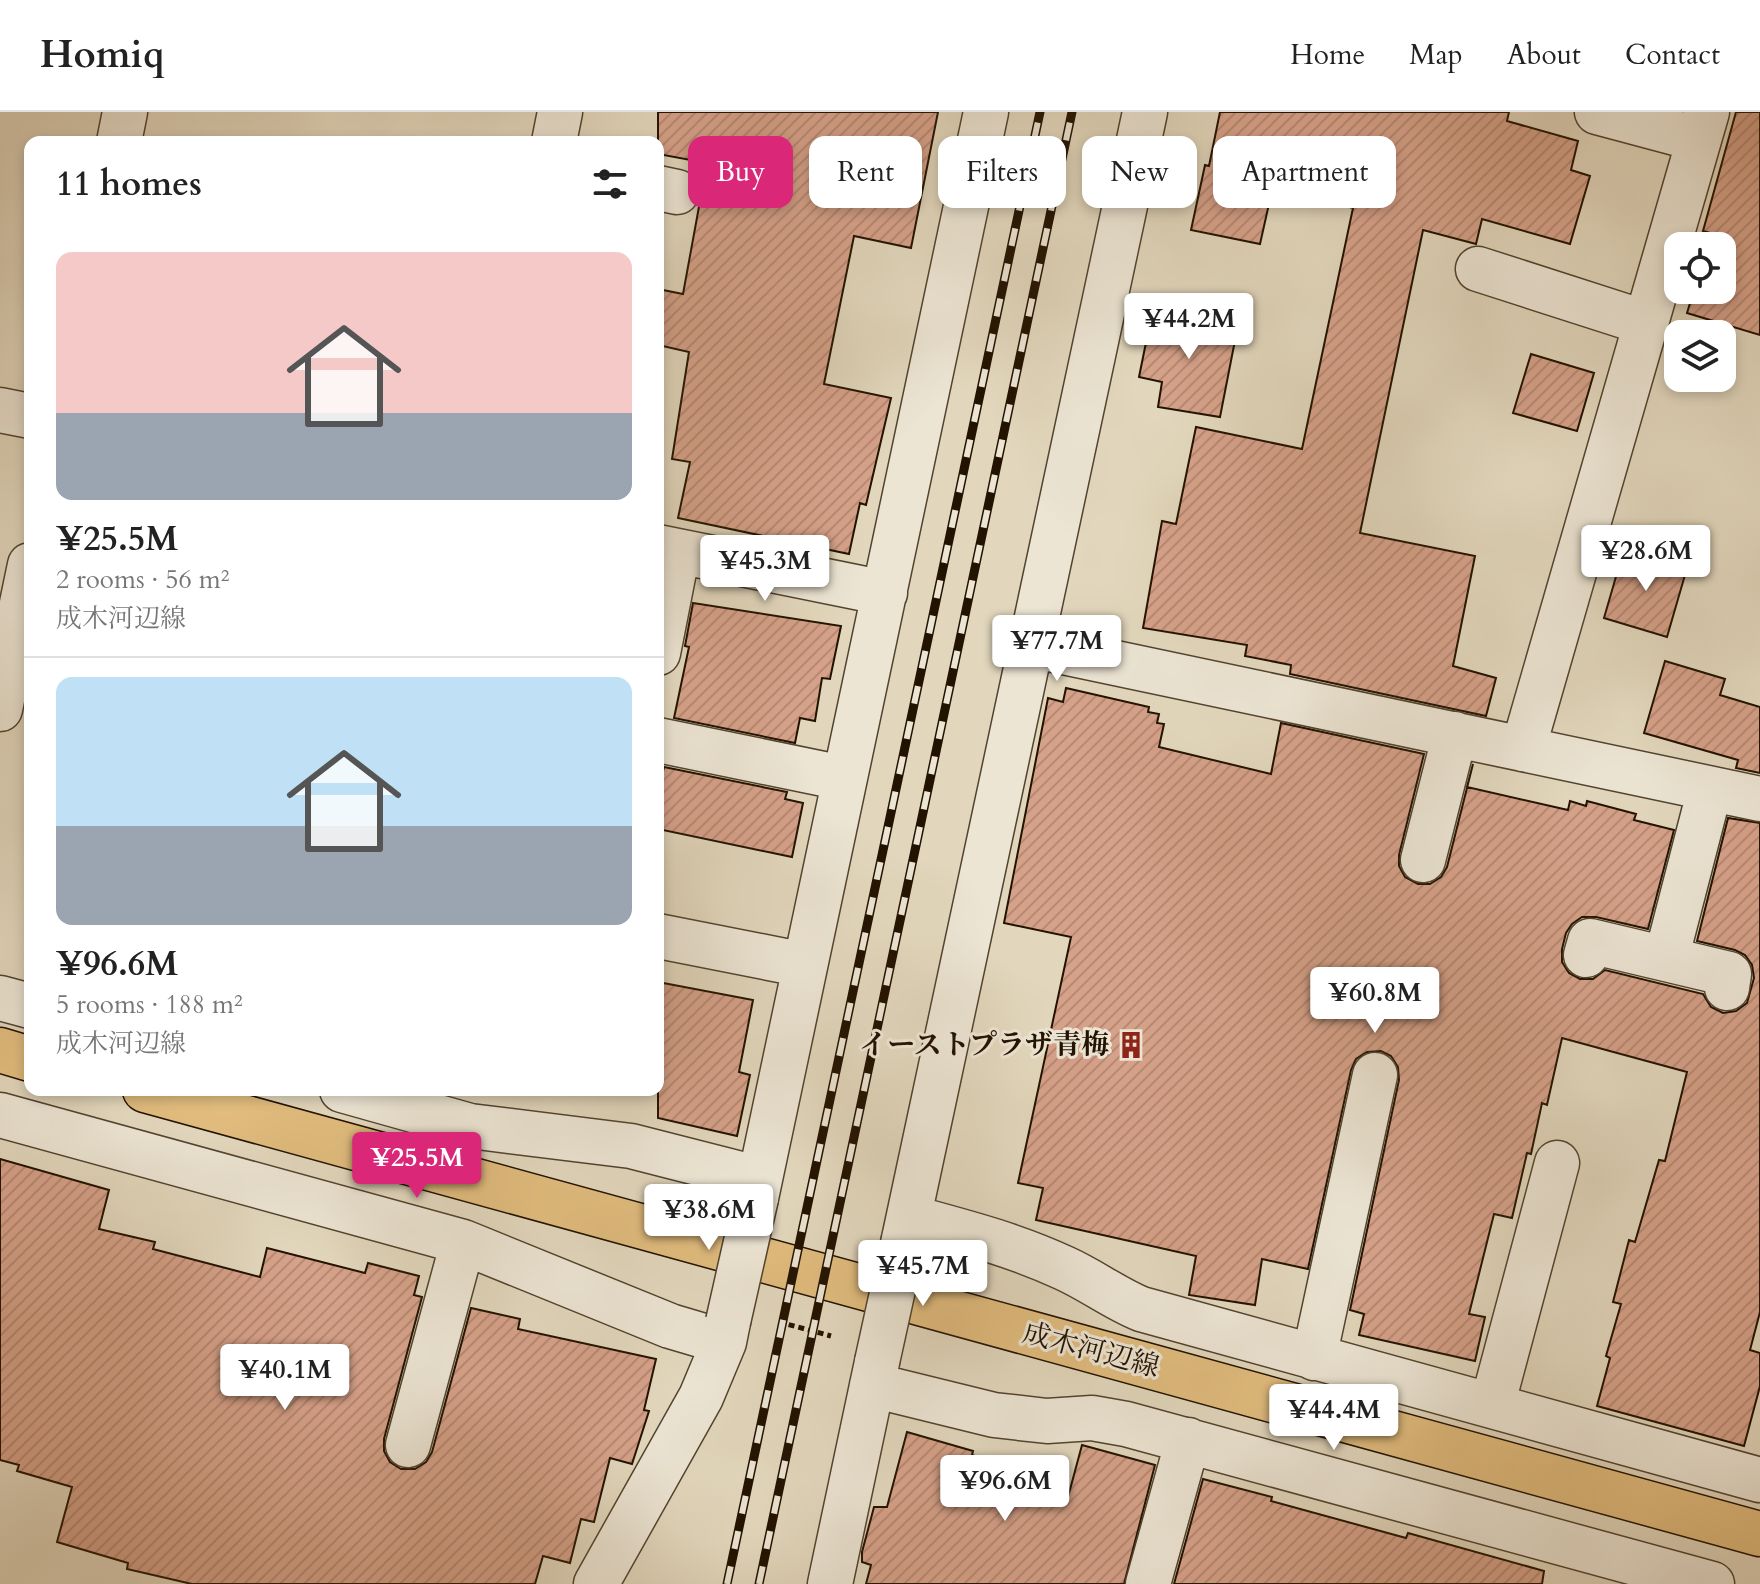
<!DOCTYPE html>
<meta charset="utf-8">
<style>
:root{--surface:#fff;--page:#f6f6f6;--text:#222;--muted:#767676;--line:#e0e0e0;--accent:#db2777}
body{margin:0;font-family:Cardo,"Noto Serif JP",serif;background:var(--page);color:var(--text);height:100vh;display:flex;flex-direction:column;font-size:30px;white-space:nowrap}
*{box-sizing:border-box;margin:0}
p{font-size:26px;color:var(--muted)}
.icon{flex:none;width:44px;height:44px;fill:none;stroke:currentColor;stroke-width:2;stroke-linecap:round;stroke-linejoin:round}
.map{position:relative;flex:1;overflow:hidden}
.panel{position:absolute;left:24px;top:24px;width:640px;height:960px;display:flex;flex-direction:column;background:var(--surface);border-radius:16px;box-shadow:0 4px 12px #0003}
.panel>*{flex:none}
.top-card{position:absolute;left:688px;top:24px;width:760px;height:72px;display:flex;gap:16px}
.fabs{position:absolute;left:1664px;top:120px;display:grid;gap:16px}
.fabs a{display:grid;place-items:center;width:72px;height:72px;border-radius:16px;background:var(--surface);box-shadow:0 4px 12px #0003;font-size:40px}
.price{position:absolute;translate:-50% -68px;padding:0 18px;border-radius:8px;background:#fff;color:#222;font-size:26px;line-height:52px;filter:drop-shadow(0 2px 4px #0008)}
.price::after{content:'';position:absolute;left:50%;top:48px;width:24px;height:18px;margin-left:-12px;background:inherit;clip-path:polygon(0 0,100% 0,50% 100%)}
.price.selected{background:var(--accent);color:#fff}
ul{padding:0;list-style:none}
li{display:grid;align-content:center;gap:16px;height:424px;padding:0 32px}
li+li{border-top:2px solid var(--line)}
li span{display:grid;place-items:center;height:248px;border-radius:16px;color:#555}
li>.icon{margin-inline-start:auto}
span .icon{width:144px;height:144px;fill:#fffc;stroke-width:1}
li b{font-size:34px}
h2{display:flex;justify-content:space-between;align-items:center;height:96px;padding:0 32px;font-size:34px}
.tag{padding:0 28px;border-radius:16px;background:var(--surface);box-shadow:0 4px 12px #0003;font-size:28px;line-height:72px}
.tag.selected{background:var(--accent);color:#fff}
header{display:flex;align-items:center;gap:48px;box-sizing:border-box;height:112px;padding:0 40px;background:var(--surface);border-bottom:2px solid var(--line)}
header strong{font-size:38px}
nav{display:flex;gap:44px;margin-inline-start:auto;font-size:28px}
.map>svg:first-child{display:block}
</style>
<header>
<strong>Homiq</strong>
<nav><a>Home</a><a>Map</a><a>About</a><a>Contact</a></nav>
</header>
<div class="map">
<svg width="1760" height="1472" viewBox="0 0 1760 1472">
<defs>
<pattern id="building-hatch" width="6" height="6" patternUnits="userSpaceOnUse" patternTransform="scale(2)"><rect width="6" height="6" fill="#d6a189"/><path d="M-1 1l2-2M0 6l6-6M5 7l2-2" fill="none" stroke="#b78a74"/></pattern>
</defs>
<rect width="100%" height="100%" fill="#e2d7bd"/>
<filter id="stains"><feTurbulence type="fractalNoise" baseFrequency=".0025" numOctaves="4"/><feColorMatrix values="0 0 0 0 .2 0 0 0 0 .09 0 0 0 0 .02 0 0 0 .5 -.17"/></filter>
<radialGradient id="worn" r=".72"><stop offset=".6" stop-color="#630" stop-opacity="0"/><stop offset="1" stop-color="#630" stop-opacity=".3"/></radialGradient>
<!-- building -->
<path fill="url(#building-hatch)" stroke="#221200" stroke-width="2" d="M658,0H938L911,136L854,124L824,272L891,286L866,393L860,391L849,442L678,406L690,350L672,347L689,240L658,233V177L683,182L707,51L658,42Z
M1220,0H1509L1507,9L1578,29L1571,58L1590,64L1570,132L1482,107L1476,132L1423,118L1360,421L1475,444L1453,554L1496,566L1486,604L1290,562L1291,553L1245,544L1247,533L1143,516L1162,409L1176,412L1196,315L1302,337L1353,96L1273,74L1260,132L1191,118L1205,53L1209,54Z
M1736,0H1760V223L1687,201L1694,178H1722V134H1706L1710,121L1703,119Z
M1153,196L1238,213L1220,305L1158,295L1162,270L1139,265Z
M1531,242L1594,261L1577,319L1513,301Z
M1624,437L1687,456L1667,525L1604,506Z
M693,491L841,514L830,567L822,566L815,609L800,606L795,631L674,606L689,535L685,534Z
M1665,549L1725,567L1720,583L1760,595V661L1736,656L1738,648L1644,621Z
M1066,576L1149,595L1148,600L1159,602L1157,611L1164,612L1159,635L1271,662L1281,611L1424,642L1399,743V754L1405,765L1418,772H1430L1441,765L1447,755L1473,652L1467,675L1568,698L1570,689L1586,694L1587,689L1636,702L1634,708L1674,718L1648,817L1596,805H1582L1572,812L1566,821L1562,837V850L1569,861L1580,867H1593L1605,858L1703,882L1711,895L1723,901L1736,899L1747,891L1754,866L1752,853L1745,843L1735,838L1697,829L1728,706L1760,711V1200L1750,1238L1760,1241V1274L1744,1334L1597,1294L1610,1246L1606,1244L1621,1192L1613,1190L1629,1128L1635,1130L1659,1048L1665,1049L1687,960L1562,926L1547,993L1542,991L1531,1042L1527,1041L1512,1106L1494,1102L1469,1202L1485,1205L1475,1249L1359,1223L1364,1202L1350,1198L1399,968L1398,955L1391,944L1381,939L1367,940L1356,947L1351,958L1308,1157L1262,1147L1255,1193L1189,1183L1196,1144L1036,1108L1043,1076L1018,1071L1071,825L1004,811L1048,586L1063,590Z
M664,655L787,680L785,687L803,691L792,745L658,717V681Z
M658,870L753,888L739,960L750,963L737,1024L658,1006Z
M0,1047L109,1078L99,1117L155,1130L153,1137L260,1165L267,1136L365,1161L368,1151L419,1164L414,1183L422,1185L384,1327V1339L390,1350L401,1357H415L426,1350L432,1340L471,1196L520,1207L518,1217L656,1247L644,1298L649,1299L632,1352L610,1346L594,1410L581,1407L570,1451L543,1444L535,1472H192L127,1457L128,1451L57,1430L72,1375L17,1359L19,1353L0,1348Z
M907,1320L973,1339L972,1343L975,1344L967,1371L1068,1385L1082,1333L1155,1353L1124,1472H866L871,1453L862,1450V1440L874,1395H887Z
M1203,1367L1272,1385L1271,1389L1406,1426L1408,1421L1544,1459L1542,1472H1174Z"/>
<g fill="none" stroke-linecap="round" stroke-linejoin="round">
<!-- minor casing -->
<g stroke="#52432f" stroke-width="47">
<path id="minor" d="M1597,0L1698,27
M119,30L125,0
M554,30L560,0
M658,76L677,80
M1478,157L1646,211
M0,298L30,304
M658,435L885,481
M1030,533L1760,687
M658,541L678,439
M0,597L30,453
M658,628L843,666
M1523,637L1707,0
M1423,748L1455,622
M658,824L805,853
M1586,843L1590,829L1729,862L1727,876
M1666,847L1710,677
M0,886L30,894
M342,978L470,1014L631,1034L760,1067
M0,1003L463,1130L670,1214L724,1230
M756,1086L986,0
M909,1105C964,1120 1012,1132 1064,1156C1091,1168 1114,1186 1141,1197L1760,1368
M904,1127L1145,0
M1314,1246L1375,963
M872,1273L994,1303L1047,1309L1092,1306L1126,1312L1712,1472
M1492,1294L1557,1051
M408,1333L463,1130
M596,1472L701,1285L724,1230L728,1210
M830,1472L877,1250
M1148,1472L1188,1328"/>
</g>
<!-- major casing -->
<g stroke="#221200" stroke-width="47">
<path id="major" d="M0,938L30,947
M145,978L1760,1422"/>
</g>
<!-- path -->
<path stroke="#221200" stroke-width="5" stroke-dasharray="6 4" stroke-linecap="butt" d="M779,1210L831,1224"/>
<!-- minor -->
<use href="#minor" stroke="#ece5d4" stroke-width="44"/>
<!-- major -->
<use href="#major" stroke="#e1bc7e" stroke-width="44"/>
<!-- rail casing -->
<g stroke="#221200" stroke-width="9">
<path id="rail" d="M727,1472L1040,0
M759,1472L1072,0"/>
</g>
<!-- rail -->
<use href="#rail" stroke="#ece5d4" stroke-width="6" stroke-dasharray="18" stroke-linecap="butt"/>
<!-- minor-bridge casing -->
<g stroke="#52432f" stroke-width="47" stroke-linecap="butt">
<path id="minor-bridge" d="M728,1210L756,1086
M877,1250L904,1127"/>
</g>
<!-- minor-bridge -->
<use href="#minor-bridge" stroke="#ece5d4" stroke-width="44"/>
</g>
<!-- icons -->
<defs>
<g id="building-bare" transform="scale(2.16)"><path d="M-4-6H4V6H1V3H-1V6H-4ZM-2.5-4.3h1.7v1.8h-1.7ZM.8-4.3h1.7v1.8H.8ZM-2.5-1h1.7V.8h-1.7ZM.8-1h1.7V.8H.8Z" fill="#8f2418" stroke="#ece5d4" stroke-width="2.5" paint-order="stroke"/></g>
</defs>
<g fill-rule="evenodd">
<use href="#building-bare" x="1131" y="933"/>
</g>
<g text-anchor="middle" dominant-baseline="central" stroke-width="6" stroke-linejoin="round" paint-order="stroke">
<!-- poi labels -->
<g font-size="28" font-weight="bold" fill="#221200" stroke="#ece5d4" text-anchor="end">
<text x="1109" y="933">イーストプラザ青梅</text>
</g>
<!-- street labels -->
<g font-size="28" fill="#221200" stroke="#ece5d4">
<text transform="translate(1091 1238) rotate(15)">成木河辺線</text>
</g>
</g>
<rect width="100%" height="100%" filter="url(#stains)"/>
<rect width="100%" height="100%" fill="url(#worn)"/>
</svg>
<div class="fabs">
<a><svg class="icon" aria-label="locate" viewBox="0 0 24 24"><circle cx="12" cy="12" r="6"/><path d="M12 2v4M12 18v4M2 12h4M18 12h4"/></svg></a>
<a><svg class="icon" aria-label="layers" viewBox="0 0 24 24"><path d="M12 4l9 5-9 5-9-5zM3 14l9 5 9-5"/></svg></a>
</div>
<b class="price" style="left:1189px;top:249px">¥44.2M</b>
<b class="price" style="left:1646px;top:481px">¥28.6M</b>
<b class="price" style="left:765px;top:491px">¥45.3M</b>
<b class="price" style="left:1057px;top:571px">¥77.7M</b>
<b class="price" style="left:1375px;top:923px">¥60.8M</b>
<b class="price selected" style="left:417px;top:1088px">¥25.5M</b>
<b class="price" style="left:709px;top:1140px">¥38.6M</b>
<b class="price" style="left:923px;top:1196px">¥45.7M</b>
<b class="price" style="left:285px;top:1300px">¥40.1M</b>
<b class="price" style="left:1334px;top:1340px">¥44.4M</b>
<b class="price" style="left:1005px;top:1411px">¥96.6M</b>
<div class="top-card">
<a class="tag selected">Buy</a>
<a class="tag">Rent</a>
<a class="tag">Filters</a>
<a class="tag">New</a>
<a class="tag">Apartment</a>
</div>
<section class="panel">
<h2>11 homes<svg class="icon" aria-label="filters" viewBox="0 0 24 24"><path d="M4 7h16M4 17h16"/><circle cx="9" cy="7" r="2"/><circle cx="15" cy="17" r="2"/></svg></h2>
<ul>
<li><span style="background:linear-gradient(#f6c9c9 65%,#9aa5b1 0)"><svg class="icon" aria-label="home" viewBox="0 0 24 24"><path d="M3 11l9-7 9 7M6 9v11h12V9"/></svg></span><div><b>¥25.5M</b><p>2 rooms · 56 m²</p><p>成木河辺線</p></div></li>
<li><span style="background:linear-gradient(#bfe0f5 60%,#9aa5b1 0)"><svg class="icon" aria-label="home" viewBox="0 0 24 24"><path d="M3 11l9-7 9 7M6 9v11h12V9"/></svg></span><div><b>¥96.6M</b><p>5 rooms · 188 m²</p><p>成木河辺線</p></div></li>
</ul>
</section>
</div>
